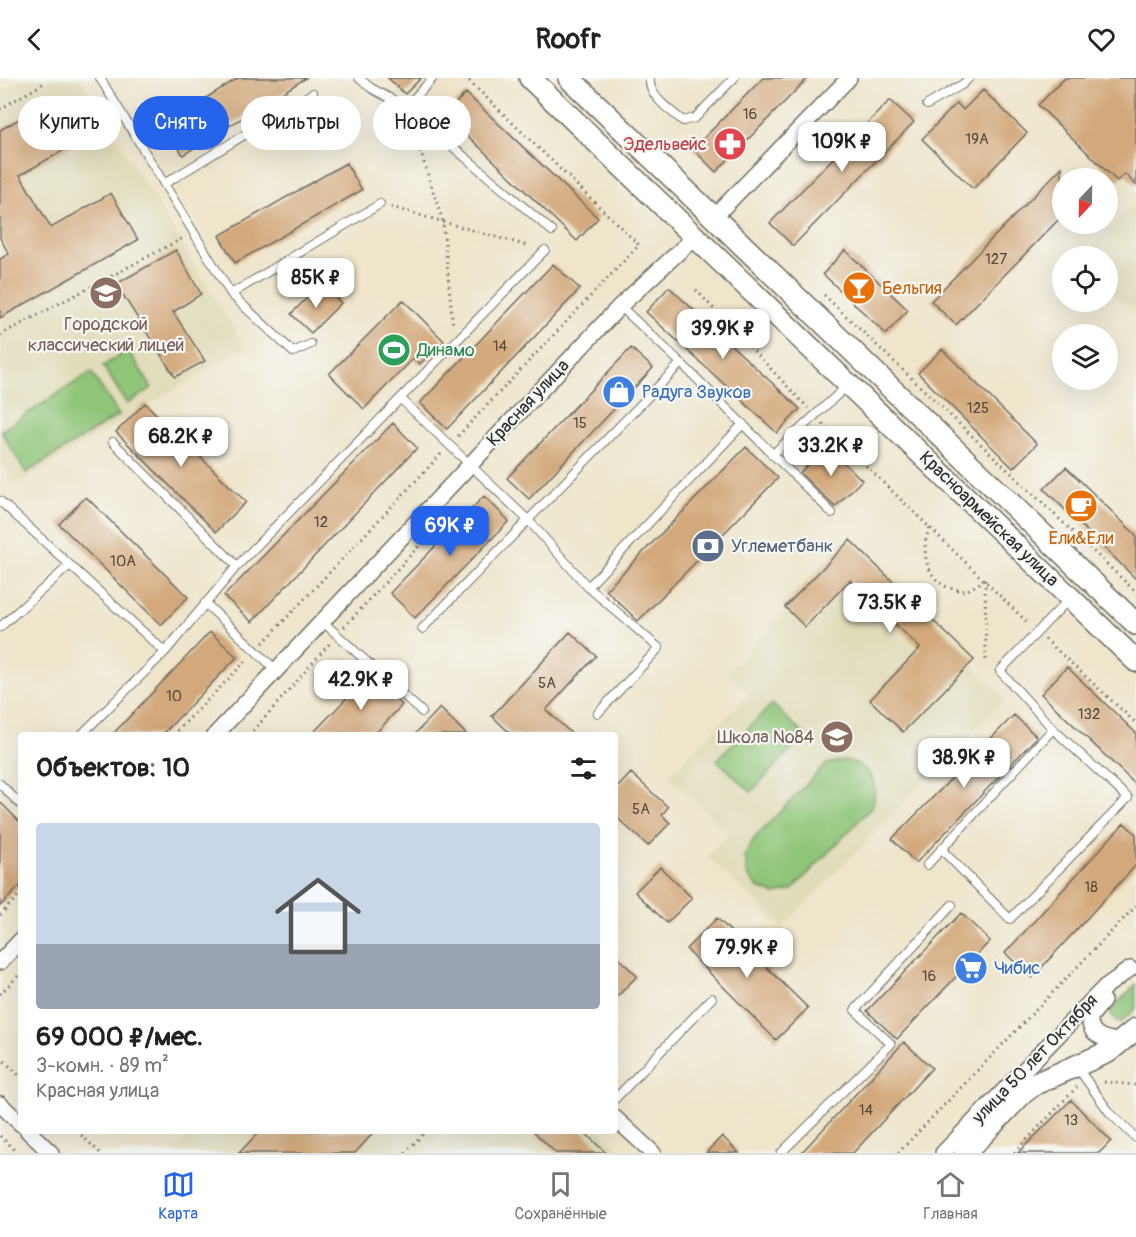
<!DOCTYPE html>
<html lang="ru">
<meta charset="utf-8">
<style>
:root{--surface:#fff;--page:#f6f6f6;--text:#222;--muted:#767676;--line:#e0e0e0;--accent:#2563eb}
body{margin:0;font-family:Pangolin,sans-serif;background:var(--page);color:var(--text);height:100vh;display:flex;flex-direction:column;font-size:22px;white-space:nowrap}
*{box-sizing:border-box;margin:0}
p{font-size:20px;color:var(--muted)}
.icon{flex:none;width:33px;height:33px;fill:none;stroke:currentColor;stroke-width:2;stroke-linecap:round;stroke-linejoin:round}
.map{position:relative;flex:1;overflow:hidden}
.sheet{position:absolute;left:18px;top:654px;width:600px;height:402px;display:flex;flex-direction:column;background:var(--surface);border-radius:6px;box-shadow:0 6px 24px #0002}
.sheet>*{flex:none}
.guide{position:absolute;left:18px;top:18px;width:600px;height:54px;display:flex;gap:12px}
.needle{width:39px;rotate:202deg}
.tools{position:absolute;left:1052px;top:90px;display:grid;gap:12px}
.tools a{display:grid;place-items:center;width:66px;height:66px;border-radius:50%;background:var(--surface);box-shadow:0 6px 24px #0002;font-size:30px}
.price{position:absolute;translate:-50% -51px;padding:0 14px;border-radius:12px;background:#fff;color:#222;font-size:20px;line-height:39px;filter:drop-shadow(0 2px 3px #0008)}
.price::after{content:'';position:absolute;left:50%;top:36px;width:18px;height:14px;margin-left:-9px;background:inherit;clip-path:polygon(0 0,100% 0,50% 100%)}
.price.selected{background:var(--accent);color:#fff}
ul{padding:0;list-style:none}
li{display:grid;align-content:center;gap:12px;height:318px;padding:0 18px}
li+li{border-top:2px solid var(--line)}
li span{display:grid;place-items:center;height:186px;border-radius:6px;color:#555}
li>.icon{margin-inline-start:auto}
span .icon{width:108px;height:108px;fill:#fffc;stroke-width:1}
li b{font-size:26px}
h2{display:flex;justify-content:space-between;align-items:center;height:72px;padding:0 18px;font-size:26px}
.pill{padding:0 21px;border-radius:27px;background:var(--surface);box-shadow:0 6px 24px #0002;font-size:21px;line-height:54px}
.pill.selected{background:var(--accent);color:#fff}
header{display:flex;justify-content:space-between;align-items:center;height:78px;padding:0 18px;background:var(--surface);font-size:27px;font-weight:700}
.dock{display:flex;justify-content:space-around;align-items:center;height:84px;border-top:2px solid var(--line);background:var(--surface);font-size:16px;color:var(--muted)}
.dock a{display:grid;justify-items:center;gap:3px}
.dock .selected{color:var(--accent)}
.map>svg:first-child{display:block}
</style>
<header><svg class="icon" aria-label="back" viewBox="0 0 24 24"><path d="M15 5l-7 7 7 7"/></svg>Roofr<svg class="icon" aria-label="heart" viewBox="0 0 24 24"><path d="M12 20l-8-8c-3-5 5-10 8-4 3-6 11-1 8 4z"/></svg></header>
<div class="map">
<svg width="1136" height="1075" viewBox="0 0 1136 1075">
<rect width="100%" height="100%" fill="#f6f6f2"/>
<filter id="ink" filterUnits="userSpaceOnUse"><feTurbulence type="fractalNoise" baseFrequency=".0167" numOctaves="2"/><feDisplacementMap in="SourceGraphic" scale="12" xChannelSelector="R" yChannelSelector="G"/><feConvolveMatrix kernelMatrix="1 2 1 2 8 2 1 2 1" color-interpolation-filters="sRGB"/></filter>
<filter id="wash" filterUnits="userSpaceOnUse"><feTurbulence type="fractalNoise" baseFrequency=".008" numOctaves="4" result="noise"/><feDisplacementMap in="SourceGraphic" scale="24" xChannelSelector="R" yChannelSelector="G"/><feGaussianBlur stdDeviation="1.35" result="paint"/><feColorMatrix in="noise" values="0 0 0 0 0 0 0 0 0 0 0 0 0 0 0 0 0 1.4 0 .05"/><feComposite in="paint" operator="in"/></filter>
<g filter="url(#wash)">
<rect width="100%" height="100%" fill="#eee5cb"/>
<!-- built -->
<path fill="#e1dcba" d="M24,0H80L245,269L16,407L0,381V14Z
M1136,124V238L1107,210V178H1082Z
M850,456L977,580L971,587L1006,620L782,850L707,778L728,756L668,699L749,616L727,594L786,533L781,527Z
M193,1053H446L425,1075H171Z
M454,1053H600L623,1075H432Z"/>
<!-- green -->
<path fill="#8ec577" stroke="#5c7851" stroke-width="1.5" d="M128,272L152,310L127,326L103,288Z
M91,294L119,337L26,395L1,353Z
M772,626L805,657L751,714L717,682Z
M845,682C869,686 880,706 872,729L792,812L775,816L758,810L747,796L745,778L753,762L820,692L827,686Z
M1136,906V931L1120,945L1114,941L1110,933Z"/>
<g id="blocks">
<!-- building -->
<path fill="#d3a97c" d="M238,0H306L183,77L164,46Z
M388,0H421L405,16Z
M763,0H808L716,94L693,71Z
M1065,0H1136V107L1125,96L1117,103L1038,27Z
M983,12L1027,55L973,111L922,61L957,25L963,32Z
M466,15L598,140L577,163L445,36Z
M56,20L80,63L20,97L51,150L111,115L138,162L0,240V181L9,176L0,160V52Z
M890,22L914,44L793,168L770,145Z
M346,85L362,112L235,185L219,158Z
M1062,89V138L956,247L931,223Z
M176,172L201,216L173,234L205,283L175,299L116,206Z
M845,172L908,232L886,256L823,196Z
M553,186L580,211L447,351L420,325Z
M321,206L341,225L311,255L291,236Z
M669,209L800,331L777,355L646,234Z
M403,222L444,263L420,286L414,280L364,331L329,296Z
M631,270L653,290L529,421L507,400Z
M942,271L1037,366L1013,390L918,295Z
M145,325L246,424L216,454L116,354Z
M393,345L417,370L252,544L224,518Z
M827,368L862,402L835,429L800,395Z
M746,369L778,400L638,543L606,512Z
M1066,389L1136,457V501L1044,411Z
M484,418L509,443L415,540L390,515Z
M86,419L188,519L161,547L59,446Z
M850,462L974,582L903,654L870,622L920,570L850,502L805,549L785,529Z
M210,554L237,579L162,657H112Z
M570,554L596,578L546,632L573,657H512L492,638Z
M1067,589L1136,655V707L1041,616Z
M370,596L402,627L374,657H311Z
M440,630L467,657H414Z
M1014,637L1037,659L916,785L892,761Z
M631,695L668,729L662,737L670,745L648,768L615,738V712Z
M0,724L21,745V807L0,828Z
M1124,745L1136,756V787L1032,900L1005,875Z
M660,789L692,820L667,845L635,814Z
M961,835L990,863L897,961L867,933Z
M717,840L808,930L776,962L686,871Z
M615,877L637,898L615,921Z
M904,964L932,990L853,1075H801Z
M1071,1022L1111,1063L1099,1075H1018Z
M260,1053H375L355,1075H239Z
M533,1053H583L606,1075H556Z
M722,1058L739,1075H706Z"/>
</g>
</g>
<g filter="url(#ink)">
<use href="#blocks" fill-opacity="0" stroke="#6f6c63" stroke-width="1.5"/>
<g fill="none" stroke-linecap="round" stroke-linejoin="round">
<!-- lane casing -->
<g stroke="#6f6c63" stroke-width="10">
<path id="lane" d="M100,0L231,216L293,274L311,266
M359,0L371,10L406,29
M433,0L406,29L552,153
M650,0C647,17 671,33 683,43L695,40L734,0
M927,27L963,6L969,0
M164,106L313,15
M231,216L380,126
M620,228L681,285L832,435
M401,321L529,443L588,509L743,346
M113,364L237,488
M772,377L848,307
M0,423L165,574
M588,509L659,570L598,635
M205,525L276,592
M322,543L422,634
M0,549L70,487
M422,551L681,285
M81,657L165,574L237,488L545,172
M0,706L21,727
M941,771L1010,841L1128,720L1053,651L1000,593L1070,520
M927,787L1053,651
M1077,989L1110,1035L1136,1060
M615,1021L712,920
M781,1075L891,966L855,932L952,827"/>
</g>
<!-- street casing -->
<g stroke="#6f6c63" stroke-width="18">
<path id="street" d="M714,139L849,0
M215,657L620,228L696,158
M0,884L21,862
M1103,923L1090,939C1088,959 1108,963 1124,963
M0,1026L21,1046
M615,1040L653,1075
M28,1053L51,1075
M943,1075L1105,909L1130,891"/>
</g>
<!-- secondary casing -->
<g stroke="#6f6c63" stroke-width="24">
<path id="secondary" d="M530,0L1136,583
M569,0L1136,546
M965,1075L1023,1015L1035,1006L1108,974L1136,951"/>
</g>
<!-- path -->
<path stroke="#6f6c63" stroke-width="3" stroke-dasharray="1.5 4.5" stroke-linecap="butt" d="M0,31L44,5
M413,50L443,144L453,249
M391,129L528,168
M696,212L808,330
M824,217L1136,514
M0,257L185,159
M823,346L1029,546
M458,358L639,167L466,0
M930,450C920,469 925,499 947,509C953,511 960,512 966,513L985,502
M985,502L986,584
M344,549L454,430
M1045,561L1136,645
M263,565L441,376
M253,653L330,565
M173,657L248,581
M0,837L21,815
M0,916L21,895
M0,979L21,999
M1104,1004L1136,1007
M77,1053L100,1075
M0,1058L18,1075
M405,1075L426,1053
M898,1075L1136,828
M1014,1075L1077,1009"/>
<!-- lane -->
<use href="#lane" stroke="#fff" stroke-width="8"/>
<!-- street -->
<use href="#street" stroke="#fff" stroke-width="15"/>
<!-- secondary -->
<use href="#secondary" stroke="#fff" stroke-width="21"/>
</g>
</g>
<!-- icons -->
<defs>
<g id="pharmacy-disc" transform="scale(1.725)"><circle r="9.5" fill="#e0444e" stroke="#f6f6f2"/><path d="M-2-6h4v4h4v4h-4v4h-4v-4h-4v-4h4Z" fill="#fff"/></g>
<g id="bar-disc" transform="scale(1.725)"><circle r="9.5" fill="#e8710a" stroke="#f6f6f2"/><path d="M-6-5H6L.8 .8V4.5H3.5V6h-7V4.5H-.8V.8Z" fill="#fff"/></g>
<g id="school-disc" transform="scale(1.725)"><circle r="9.5" fill="#8d6e63" stroke="#f6f6f2"/><path d="M0-5L7-2L0 1L-7-2ZM-4 1L0 2.5L4 1V4Q0 6-4 4Z" fill="#fff"/></g>
<g id="stadium-disc" transform="scale(1.725)"><circle r="9.5" fill="#2e9e5b" stroke="#f6f6f2"/><path d="M0-5a6.5 5 0 1 0 0 10a6.5 5 0 1 0 0-10ZM-3.5-1.8h7v3.6h-7Z" fill="#fff"/></g>
<g id="shop-disc" transform="scale(1.725)"><circle r="9.5" fill="#3f7fe0" stroke="#f6f6f2"/><path d="M-5-2.5h2.3a2.7 3.5 0 0 1 5.4 0H5L5.5 6h-11ZM-1.5-2.5h3a1.5 2.3 0 0 0-3 0Z" fill="#fff"/></g>
<g id="cafe-disc" transform="scale(1.725)"><circle r="9.5" fill="#e8710a" stroke="#f6f6f2"/><path d="M-5.5-4.5H6V0H3Q3 3.5 0 3.5H-2.5Q-5.5 3.5-5.5 0ZM3-3.2v2h1.7v-2ZM-6 4.5H4V6H-6Z" fill="#fff"/></g>
<g id="bank-disc" transform="scale(1.725)"><circle r="9.5" fill="#5c6f8a" stroke="#f6f6f2"/><path d="M-6-4H6V4H-6ZM0-2.3a2.3 2.3 0 1 0 0 4.6a2.3 2.3 0 1 0 0-4.6Z" fill="#fff"/></g>
<g id="supermarket-disc" transform="scale(1.725)"><circle r="9.5" fill="#3f7fe0" stroke="#f6f6f2"/><path d="M-6-5.5h2.5l.6 2H6L4.5 2H-2.5L-4.4-4H-6ZM-1.5 3.2a1.3 1.3 0 1 0 .1 0ZM3 3.2a1.3 1.3 0 1 0 .1 0Z" fill="#fff"/></g>
</defs>
<g fill-rule="evenodd">
<use href="#pharmacy-disc" x="730" y="66"/>
<use href="#bar-disc" x="859" y="210"/>
<use href="#school-disc" x="106" y="215"/>
<use href="#stadium-disc" x="394" y="272"/>
<use href="#shop-disc" x="619" y="314"/>
<use href="#cafe-disc" x="1081" y="428"/>
<use href="#bank-disc" x="708" y="468"/>
<use href="#school-disc" x="837" y="659"/>
<use href="#supermarket-disc" x="971" y="890"/>
</g>
<g text-anchor="middle" dominant-baseline="central" stroke-width="4.5" stroke-linejoin="round" paint-order="stroke">
<!-- number labels -->
<g font-size="15" fill="#554a3f">
<text x="750" y="36">16</text>
<text x="977" y="61">19А</text>
<text x="996" y="181">127</text>
<text x="500" y="268">14</text>
<text x="978" y="330">125</text>
<text x="580" y="345">15</text>
<text x="321" y="444">12</text>
<text x="123" y="483">10А</text>
<text x="547" y="605">5А</text>
<text x="174" y="618">10</text>
<text x="1089" y="636">132</text>
<text x="641" y="731">5А</text>
<text x="1091" y="809">18</text>
<text x="929" y="898">16</text>
<text x="866" y="1032">14</text>
<text x="1071" y="1042">13</text>
</g>
<!-- health labels -->
<g font-size="18" fill="#be3a42" stroke="#f6f6f2" text-anchor="end">
<text x="707" y="66">Эдельвейс</text>
</g>
<!-- food labels -->
<g font-size="18" fill="#c56008" stroke="#f6f6f2" text-anchor="start">
<text x="882" y="210">Бельгия</text>
<text x="1081" y="460" text-anchor="middle">Ели&amp;Ели</text>
</g>
<!-- education labels -->
<g font-size="18" fill="#785e54" stroke="#f6f6f2">
<text x="106" y="246">Городской<tspan x="106" dy="21">классический лицей</tspan></text>
<text x="814" y="659" text-anchor="end">Школа №84</text>
</g>
<!-- leisure labels -->
<g font-size="18" fill="#27864d" stroke="#f6f6f2" text-anchor="start">
<text x="417" y="272">Динамо</text>
</g>
<!-- shop labels -->
<g font-size="18" fill="#366cbe" stroke="#f6f6f2" text-anchor="start">
<text x="642" y="314">Радуга Звуков</text>
<text x="994" y="890">Чибис</text>
</g>
<!-- street labels -->
<g font-size="18" fill="#2b2b2b" stroke="#f6f6f2">
<text transform="translate(528 325) rotate(-47)">Красная улица</text>
<text transform="translate(989 441) rotate(44)">Красноармейская улица</text>
<text transform="translate(1035 981) rotate(-46)">улица 50 лет Октября</text>
</g>
<!-- service labels -->
<g font-size="18" fill="#4e5e75" stroke="#f6f6f2" text-anchor="start">
<text x="731" y="468">Углеметбанк</text>
</g>
</g>
</svg>
<div class="tools">
<a><svg class="needle" viewBox="-14 -14 28 28"><path d="M0-13l5 13h-10z" fill="#e53935"/><path d="M0 13l5-13h-10z" fill="#767676"/></svg></a>
<a><svg class="icon" aria-label="locate" viewBox="0 0 24 24"><circle cx="12" cy="12" r="6"/><path d="M12 2v4M12 18v4M2 12h4M18 12h4"/></svg></a>
<a><svg class="icon" aria-label="layers" viewBox="0 0 24 24"><path d="M12 4l9 5-9 5-9-5zM3 14l9 5 9-5"/></svg></a>
</div>
<b class="price" style="left:842px;top:95px">109K ₽</b>
<b class="price" style="left:316px;top:231px">85K ₽</b>
<b class="price" style="left:723px;top:282px">39.9K ₽</b>
<b class="price" style="left:181px;top:390px">68.2K ₽</b>
<b class="price" style="left:831px;top:399px">33.2K ₽</b>
<b class="price selected" style="left:450px;top:479px">69K ₽</b>
<b class="price" style="left:890px;top:556px">73.5K ₽</b>
<b class="price" style="left:361px;top:633px">42.9K ₽</b>
<b class="price" style="left:964px;top:711px">38.9K ₽</b>
<b class="price" style="left:747px;top:901px">79.9K ₽</b>
<div class="guide">
<a class="pill">Купить</a>
<a class="pill selected">Снять</a>
<a class="pill">Фильтры</a>
<a class="pill">Новое</a>
</div>
<section class="sheet">
<h2>Объектов: 10<svg class="icon" aria-label="filters" viewBox="0 0 24 24"><path d="M4 7h16M4 17h16"/><circle cx="9" cy="7" r="2"/><circle cx="15" cy="17" r="2"/></svg></h2>
<ul>
<li><span style="background:linear-gradient(#c9d6e8 65%,#9aa5b1 0)"><svg class="icon" aria-label="home" viewBox="0 0 24 24"><path d="M3 11l9-7 9 7M6 9v11h12V9"/></svg></span><div><b>69 000 ₽/мес.</b><p>3-комн. · 89 m²</p><p>Красная улица</p></div></li>
</ul>
</section>
</div>
<nav class="dock">
<a class="selected"><svg class="icon" aria-label="map" viewBox="0 0 24 24"><path d="M3 6l6-2 6 2 6-2v14l-6 2-6-2-6 2zM9 4v14M15 6v14"/></svg>Карта</a>
<a><svg class="icon" aria-label="saved" viewBox="0 0 24 24"><path d="M7 4h10v16l-5-4-5 4z"/></svg>Сохранённые</a>
<a><svg class="icon" aria-label="home" viewBox="0 0 24 24"><path d="M3 11l9-7 9 7M6 9v11h12V9"/></svg>Главная</a>
</nav>
